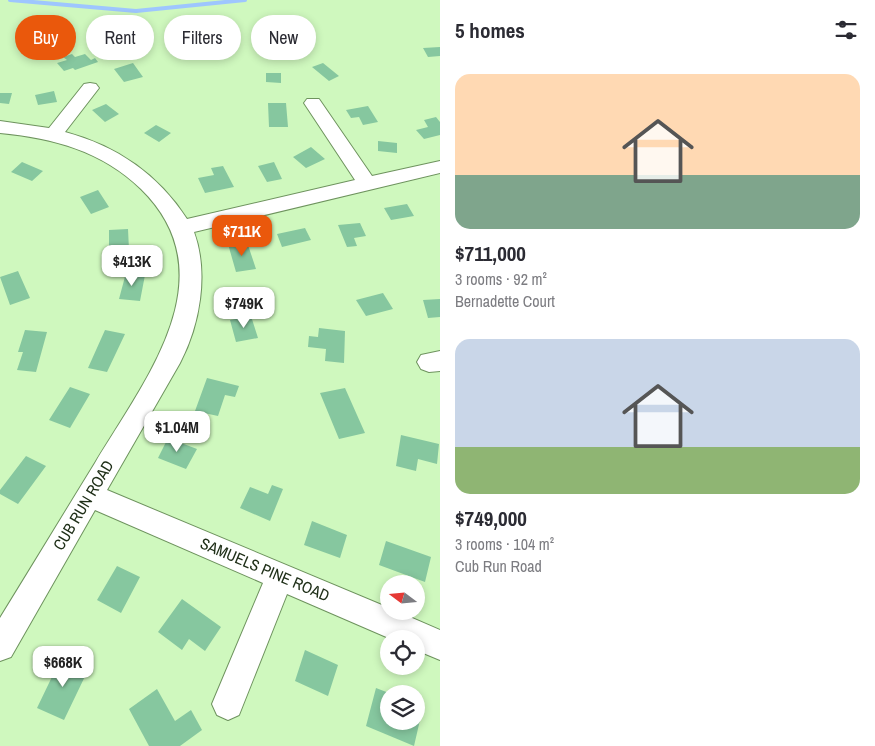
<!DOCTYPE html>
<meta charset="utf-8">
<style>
:root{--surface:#fff;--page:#f2f2f3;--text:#2b2b33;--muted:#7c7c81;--accent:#ea580c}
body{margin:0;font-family:"Archivo Narrow",sans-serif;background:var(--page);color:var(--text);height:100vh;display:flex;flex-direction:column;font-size:19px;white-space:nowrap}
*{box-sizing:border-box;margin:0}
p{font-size:16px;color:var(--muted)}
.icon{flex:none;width:28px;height:28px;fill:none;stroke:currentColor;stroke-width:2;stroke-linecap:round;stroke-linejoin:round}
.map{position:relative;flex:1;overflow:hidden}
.panel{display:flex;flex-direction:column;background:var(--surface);width:435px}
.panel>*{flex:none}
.hud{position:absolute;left:15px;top:15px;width:350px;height:45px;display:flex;gap:10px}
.needle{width:32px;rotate:286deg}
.fabs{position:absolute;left:380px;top:575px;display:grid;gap:10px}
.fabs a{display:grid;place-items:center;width:45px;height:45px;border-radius:50%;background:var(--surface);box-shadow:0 2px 8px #0003;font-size:25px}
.price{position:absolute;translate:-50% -42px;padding:0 11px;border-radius:10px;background:#fff;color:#222;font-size:16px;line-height:32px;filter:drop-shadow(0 1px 2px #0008)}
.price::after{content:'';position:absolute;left:50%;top:30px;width:15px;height:11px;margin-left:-8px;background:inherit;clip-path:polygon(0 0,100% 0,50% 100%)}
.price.active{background:var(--accent);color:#fff}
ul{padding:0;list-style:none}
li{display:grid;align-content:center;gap:10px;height:265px;padding:0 15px}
li span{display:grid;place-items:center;height:155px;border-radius:15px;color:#555}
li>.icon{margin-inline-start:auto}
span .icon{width:90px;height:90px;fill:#fffc;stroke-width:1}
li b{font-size:21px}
h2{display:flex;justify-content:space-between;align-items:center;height:60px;padding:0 15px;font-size:21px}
.chip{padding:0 18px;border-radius:22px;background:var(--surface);box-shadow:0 2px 8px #0003;font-size:18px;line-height:45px}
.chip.active{background:var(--accent);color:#fff}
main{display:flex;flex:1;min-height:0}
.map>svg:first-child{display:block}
</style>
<main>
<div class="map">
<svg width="440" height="746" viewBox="0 0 440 746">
<rect width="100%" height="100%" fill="#cff8be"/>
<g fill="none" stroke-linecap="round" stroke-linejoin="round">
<!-- stream -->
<path stroke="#9ec6fe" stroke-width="4" d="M10,0L136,11L245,0"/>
</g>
<!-- building -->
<path fill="#86c79f" d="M440,47V56L428,57L423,48Z
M72,54L75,57L85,54L91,60L95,58L98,62L75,70L73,68L64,71L57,63L67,60L63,57Z
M133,63L143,77L124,82L114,69Z
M323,63L339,76L329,81L312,67Z
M266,73H281V83L266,82Z
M54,91L57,102L38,105L35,95Z
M0,93H12L9,104L0,103Z
M268,103H286L288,127H269Z
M106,104L119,114L105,122L92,110Z
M368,106L378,122L363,125L359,117L351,118L346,110Z
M436,117L440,122V135L424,139L416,130L428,127L424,120Z
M156,125L171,133L159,142L144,133Z
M378,141L397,143V153L378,151Z
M311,147L325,159L306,168L293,157Z
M22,162L43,171L32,181L11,172Z
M274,162L282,179L267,182L258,166Z
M223,166L234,187L205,193L198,178L214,175L211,168Z
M98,190L109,207L91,214L80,197Z
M407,204L414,216L391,220L384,208Z
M360,223L366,236L354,238L357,246L347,247L338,225Z
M305,228L311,240L282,247L277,234Z
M128,229L129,250L109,252V230Z
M247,242L256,269L236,272L228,244Z
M18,271L30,298L10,305L0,277Z
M126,273L145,275L140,301L119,299Z
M383,293L393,309L366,316L356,300Z
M440,299V317L428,318L423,300Z
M251,316L258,338L236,342L230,320Z
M319,328L345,331L344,363L325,361L326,349L308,347L309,336L318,337Z
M25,330L47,332L36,372L17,370L23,352H18Z
M105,330L125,334L107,372L88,368Z
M207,378L239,386L235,397L225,395L218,416L195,411Z
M70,387L90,394L70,428L49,420Z
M345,388L365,433L339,439L320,393Z
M401,435L439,444L437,464L418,459L416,471L396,466Z
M168,438L197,449L186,469L158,458Z
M26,456L46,466L18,504L0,494V490Z
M272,485L283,489L270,521L240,508L250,487L268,494Z
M312,521L347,535L340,558L304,545Z
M386,541L431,557L425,582L379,565Z
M117,566L140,577L121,613L97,600Z
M182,599L221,627L205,651L189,639L182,650L158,632Z
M305,650L338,665L328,696L295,681Z
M62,656L89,668L64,720L37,708Z
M376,688L389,693V721H416V704L423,707L414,746L366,726Z
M157,689L175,721L191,710L202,730L180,746H149L129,709Z"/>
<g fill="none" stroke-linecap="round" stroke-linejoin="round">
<!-- minor casing -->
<g stroke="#6e935e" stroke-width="2">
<path id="minor" d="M90,83L96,84L99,88L65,132C117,146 158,174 187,219L355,180L304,103L307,99H319L372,176L440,161V173L194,232C209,273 200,325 180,363L107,490L389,608V611H396L440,630V660L416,650V639H391L287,594L239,715L228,720L217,715L212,704L263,583L95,510L11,657L0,661V618C32,566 63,515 95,463C144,381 230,276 141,189C102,151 53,138 0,133V121L49,128L84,84Z
M440,351V371L429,372L421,369L417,362L421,355Z"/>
</g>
<!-- minor -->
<use href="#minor" fill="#fff" fill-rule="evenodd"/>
</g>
<g text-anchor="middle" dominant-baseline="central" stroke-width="5" stroke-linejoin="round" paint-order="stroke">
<!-- street labels -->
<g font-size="16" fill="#203019" stroke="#fff">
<text transform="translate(83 505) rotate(-59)">CUB RUN ROAD</text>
<text transform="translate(265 569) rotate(23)">SAMUELS PINE ROAD</text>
</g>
</g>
</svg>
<div class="fabs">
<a><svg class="needle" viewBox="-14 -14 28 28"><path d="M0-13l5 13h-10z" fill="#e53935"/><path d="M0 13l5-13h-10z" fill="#7c7c81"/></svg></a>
<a><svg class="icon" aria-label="locate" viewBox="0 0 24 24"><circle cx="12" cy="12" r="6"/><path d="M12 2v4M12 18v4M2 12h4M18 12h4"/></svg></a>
<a><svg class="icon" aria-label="layers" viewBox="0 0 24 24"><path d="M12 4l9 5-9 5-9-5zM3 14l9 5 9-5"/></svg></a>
</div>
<b class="price active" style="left:242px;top:257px">$711K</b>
<b class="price" style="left:132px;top:287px">$413K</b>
<b class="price" style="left:244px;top:329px">$749K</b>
<b class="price" style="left:177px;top:453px">$1.04M</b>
<b class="price" style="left:63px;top:688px">$668K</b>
<div class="hud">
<a class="chip active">Buy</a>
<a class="chip">Rent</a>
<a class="chip">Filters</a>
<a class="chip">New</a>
</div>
</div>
<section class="panel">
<h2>5 homes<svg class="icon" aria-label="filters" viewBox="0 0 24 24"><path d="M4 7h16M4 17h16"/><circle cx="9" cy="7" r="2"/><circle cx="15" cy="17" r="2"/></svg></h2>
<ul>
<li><span style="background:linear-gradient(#ffd9b3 65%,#7fa58c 0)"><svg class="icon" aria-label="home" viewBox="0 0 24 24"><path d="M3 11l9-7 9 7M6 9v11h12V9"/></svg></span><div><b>$711,000</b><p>3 rooms · 92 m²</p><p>Bernadette Court</p></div></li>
<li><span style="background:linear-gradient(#c9d6e8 70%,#8fb573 0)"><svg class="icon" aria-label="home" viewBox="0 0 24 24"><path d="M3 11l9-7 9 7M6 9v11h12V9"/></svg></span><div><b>$749,000</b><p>3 rooms · 104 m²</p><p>Cub Run Road</p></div></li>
</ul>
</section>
</main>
